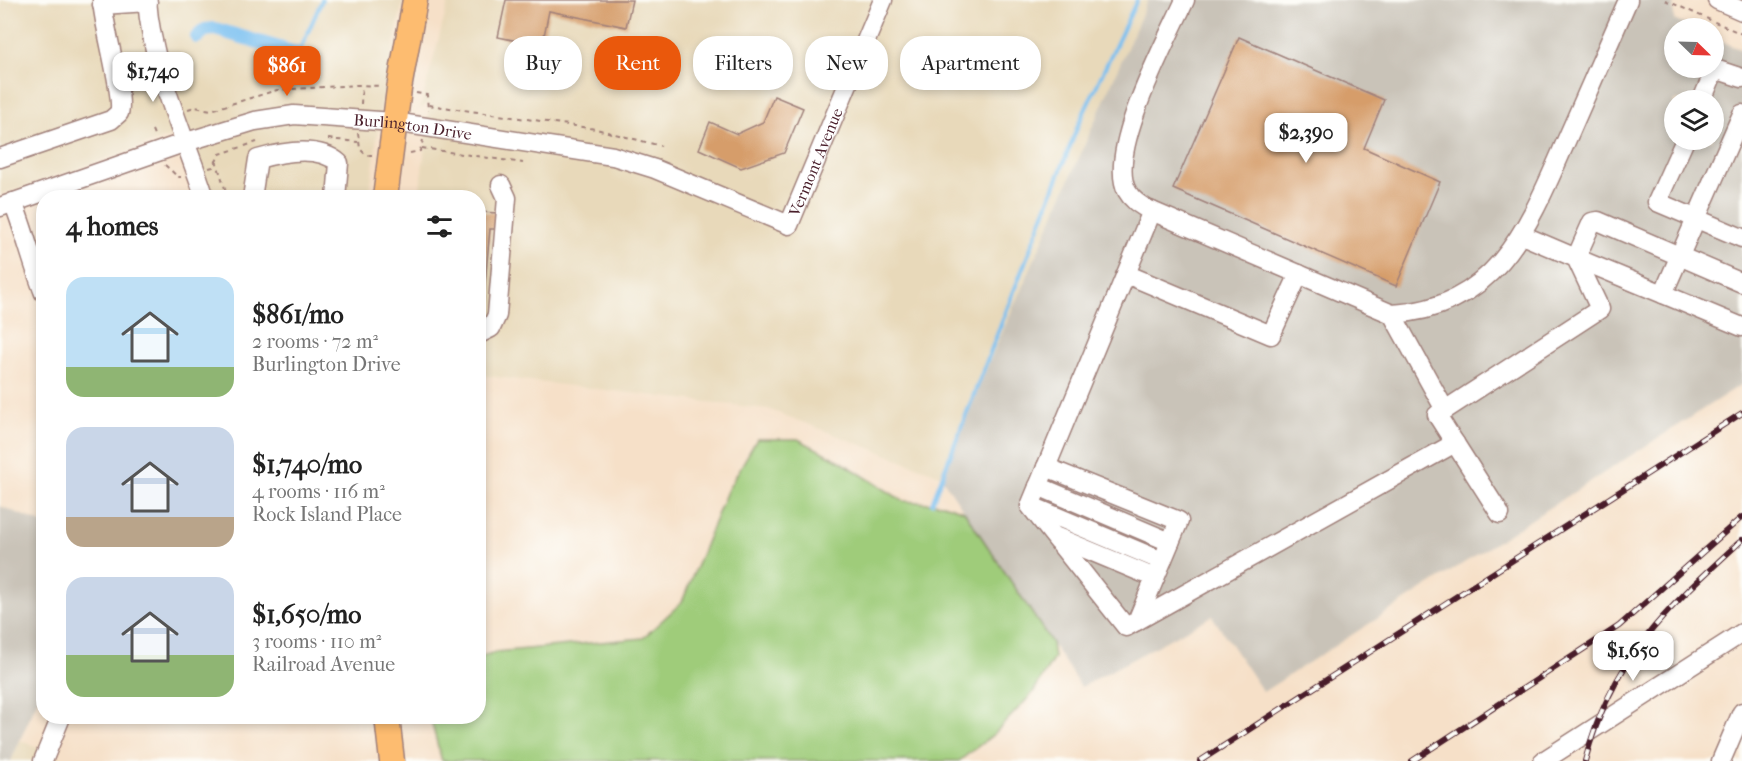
<!DOCTYPE html>
<meta charset="utf-8">
<style>
:root{--surface:#fff;--page:#f6f6f6;--text:#222;--muted:#767676;--accent:#ea580c}
body{margin:0;font-family:"IM FELL French Canon",serif;background:var(--page);color:var(--text);height:100vh;display:flex;flex-direction:column;font-size:22px;white-space:nowrap}
*{box-sizing:border-box;margin:0}
p{font-size:20px;color:var(--muted)}
.icon{flex:none;width:33px;height:33px;fill:none;stroke:currentColor;stroke-width:2;stroke-linecap:round;stroke-linejoin:round}
.map{position:relative;flex:1;overflow:hidden}
.drawer{position:absolute;left:36px;top:190px;width:450px;height:534px;display:flex;flex-direction:column;background:var(--surface);border-radius:24px;box-shadow:0 3px 9px #0003}
.drawer>*{flex:none}
.hud{position:absolute;left:504px;top:36px;width:570px;height:54px;display:flex;gap:12px}
.needle{width:39px;rotate:113deg}
.buttons{position:absolute;left:1664px;top:18px;display:grid;gap:12px}
.buttons a{display:grid;place-items:center;width:60px;height:60px;border-radius:50%;background:var(--surface);box-shadow:0 3px 9px #0003;font-size:30px}
.price{position:absolute;translate:-50% -51px;padding:0 14px;border-radius:12px;background:#fff;color:#222;font-size:20px;line-height:39px;filter:drop-shadow(0 2px 3px #0008)}
.price::after{content:'';position:absolute;left:50%;top:36px;width:18px;height:14px;margin-left:-9px;background:inherit;clip-path:polygon(0 0,100% 0,50% 100%)}
.price.current{background:var(--accent);color:#fff}
ul{padding:0;list-style:none}
li{display:flex;align-items:center;gap:18px;height:150px;padding:0 30px}
li span{display:grid;place-items:center;flex:none;width:168px;height:120px;border-radius:18px;color:#555}
li>.icon{margin-inline-start:auto}
span .icon{width:72px;height:72px;fill:#fffc;stroke-width:1}
li b{font-size:26px}
h2{display:flex;justify-content:space-between;align-items:center;height:72px;padding:0 30px;font-size:26px}
.pill{padding:0 21px;border-radius:24px;background:var(--surface);box-shadow:0 3px 9px #0003;font-size:21px;line-height:54px}
.pill.current{background:var(--accent);color:#fff}
.map>svg:first-child{display:block}
</style>
<div class="map">
<svg width="1742" height="761" viewBox="0 0 1742 761">
<rect width="100%" height="100%" fill="#fdfcf7"/>
<filter id="ink" filterUnits="userSpaceOnUse"><feTurbulence type="fractalNoise" baseFrequency=".0167" numOctaves="2"/><feDisplacementMap in="SourceGraphic" scale="12" xChannelSelector="R" yChannelSelector="G"/><feConvolveMatrix kernelMatrix="1 2 1 2 8 2 1 2 1" color-interpolation-filters="sRGB"/></filter>
<filter id="wash" filterUnits="userSpaceOnUse"><feTurbulence type="fractalNoise" baseFrequency=".008" numOctaves="4" result="noise"/><feDisplacementMap in="SourceGraphic" scale="24" xChannelSelector="R" yChannelSelector="G"/><feGaussianBlur stdDeviation="1.35" result="paint"/><feColorMatrix in="noise" values="0 0 0 0 0 0 0 0 0 0 0 0 0 0 0 0 0 1.4 0 .05"/><feComposite in="paint" operator="in"/></filter>
<g filter="url(#wash)">
<rect width="100%" height="100%" fill="#f6e0c8"/>
<!-- built -->
<path fill="#e8d9ba" d="M0,0H403L381,107L369,198H197L172,136L0,195Z
M449,0H1148L940,475L768,409L479,375L478,198H419L430,102L420,109Z
M20,740L67,761H11Z"/>
<!-- industrial -->
<path fill="#c9c3b8" fill-rule="evenodd" d="M1148,0H1673L1674,20L1693,28H1674V68H1713V38L1742,50V384L1263,692L1212,616L1081,687L940,475ZM1674,100H1713V140H1674Z
M0,506L44,524L43,687L11,761H0Z"/>
<!-- green -->
<path fill="#9fcc7a" stroke="#747652" stroke-width="1.5" d="M757,439H798L840,461L903,501L943,504L964,511L1052,643L1054,658L1032,694L994,734L959,761H442L430,717H478L479,657L496,652L643,638L682,602L727,491Z"/>
<g fill="none" stroke-linecap="round" stroke-linejoin="round">
<!-- stream -->
<path stroke="#79c0f1" stroke-width="4" d="M291,71L322,0
M932,503L1079,123L1137,0"/>
<!-- canal -->
<path stroke="#79c0f1" stroke-width="14" d="M197,37L205,30L215,29L299,54"/>
</g>
<g id="blocks">
<!-- building -->
<path fill="#d69d6b" d="M506,0H632L626,27L549,11L542,46L498,37Z
M1239,37L1384,100L1364,148L1440,182L1396,286L1173,189Z
M774,96L803,108L784,153L741,168L699,149L710,122L737,134L763,122Z
M478,212L498,213L496,229H490L482,317H478Z"/>
</g>
</g>
<g filter="url(#ink)">
<use href="#blocks" fill-opacity="0" stroke="#a0807a" stroke-width="1.5"/>
<g fill="none" stroke-linecap="round" stroke-linejoin="round">
<!-- minor casing -->
<g stroke="#a0807a" stroke-width="21">
<g id="minor">
<path d="M147,0C152,69 184,133 205,198"/>
<path d="M1185,0C1167,40 1106,152 1127,191C1132,200 1139,204 1147,209L1392,314C1498,309 1530,223 1567,139C1588,92 1608,46 1628,0"/>
<path d="M1717,0L1742,11"/>
<path d="M102,5L148,2"/>
<path d="M1702,100L1715,69L1742,78"/>
<path d="M1742,114L1663,294L1742,327"/>
<path d="M1685,140L1657,202L1742,238"/>
<path d="M0,158L111,120L119,113C125,98 103,25 102,0"/>
<path d="M252,198L258,159C282,152 319,145 339,163L336,198"/>
<path d="M13,202C25,232 32,263 44,293"/>
<path id="s1" d="M0,207L186,142L255,121L294,115L394,122L613,156L655,169L789,225L883,0"/>
<path d="M1152,211L1030,506L1126,627L1455,443"/>
<path d="M1126,274L1271,335L1299,274"/>
<path d="M1663,294L1576,258L1592,222L1598,221L1742,283"/>
<path d="M1392,314L1445,410L1600,309L1576,258L1522,235"/>
<path d="M479,334L491,328L497,315L507,198L501,185"/>
<path d="M1445,410L1437,415L1500,514"/>
<path d="M1046,467L1179,521L1137,621"/>
<path d="M1038,486L1170,542"/>
<path d="M1034,507L1162,561"/>
<path d="M1057,537L1155,578"/>
<path d="M43,761L61,717"/>
<path d="M1543,761L1742,633"/>
<path d="M1721,761L1742,712"/>
</g>
</g>
<!-- major casing -->
<g stroke="#a0807a" stroke-width="27">
<path id="major" d="M385,198L399,89L415,0
M387,717L392,761"/>
</g>
<!-- path -->
<path stroke="#a0807a" stroke-width="2" stroke-dasharray="4.5 4.5" stroke-linecap="butt" d="M1665,0L1742,34
M416,93L427,95L428,111
M361,104L362,86
M429,105L596,129L661,146
M188,109L195,107L211,110L277,90L357,85L381,86
M152,130L155,137
M358,133L360,149L366,155H372
M328,139L358,142
M422,148L523,163
M410,153L420,151L423,140
M216,160L228,198
M165,165L178,177H181
M209,168L213,167L220,154L257,142"/>
<!-- minor -->
<use href="#minor" stroke="#fff" stroke-width="18"/>
<!-- major -->
<use href="#major" stroke="#fdbc6f" stroke-width="24"/>
<!-- rail casing -->
<g stroke="#4a1f2b" stroke-width="6">
<path id="rail" d="M1200,761L1742,413
M1412,761L1619,626L1742,517
M1585,761C1612,658 1667,609 1742,540"/>
</g>
<!-- rail -->
<use href="#rail" stroke="#fdfcf7" stroke-width="4" stroke-dasharray="11" stroke-linecap="butt"/>
</g>
</g>
<g text-anchor="middle" dominant-baseline="central" stroke-width="4.5" stroke-linejoin="round" paint-order="stroke">
<!-- street labels -->
<g font-size="16" fill="#4a1f2b" stroke="#fdfcf7">
<text stroke="none"><textPath href="#s1" startOffset="428">Burlington Drive</textPath></text>
<text stroke="none"><textPath href="#s1" startOffset="888">Vermont Avenue</textPath></text>
</g>
</g>
</svg>
<div class="buttons">
<a><svg class="needle" viewBox="-14 -14 28 28"><path d="M0-13l5 13h-10z" fill="#e53935"/><path d="M0 13l5-13h-10z" fill="#767676"/></svg></a>
<a><svg class="icon" aria-label="layers" viewBox="0 0 24 24"><path d="M12 4l9 5-9 5-9-5zM3 14l9 5 9-5"/></svg></a>
</div>
<b class="price current" style="left:287px;top:97px">$861</b>
<b class="price" style="left:153px;top:103px">$1,740</b>
<b class="price" style="left:1306px;top:164px">$2,390</b>
<b class="price" style="left:1633px;top:682px">$1,650</b>
<div class="hud">
<a class="pill">Buy</a>
<a class="pill current">Rent</a>
<a class="pill">Filters</a>
<a class="pill">New</a>
<a class="pill">Apartment</a>
</div>
<section class="drawer">
<h2>4 homes<svg class="icon" aria-label="filters" viewBox="0 0 24 24"><path d="M4 7h16M4 17h16"/><circle cx="9" cy="7" r="2"/><circle cx="15" cy="17" r="2"/></svg></h2>
<ul>
<li><span style="background:linear-gradient(#bfe0f5 75%,#8fb573 0)"><svg class="icon" aria-label="home" viewBox="0 0 24 24"><path d="M3 11l9-7 9 7M6 9v11h12V9"/></svg></span><div><b>$861/mo</b><p>2 rooms · 72 m²</p><p>Burlington Drive</p></div></li>
<li><span style="background:linear-gradient(#c9d6e8 75%,#b9a48a 0)"><svg class="icon" aria-label="home" viewBox="0 0 24 24"><path d="M3 11l9-7 9 7M6 9v11h12V9"/></svg></span><div><b>$1,740/mo</b><p>4 rooms · 116 m²</p><p>Rock Island Place</p></div></li>
<li><span style="background:linear-gradient(#c9d6e8 65%,#8fb573 0)"><svg class="icon" aria-label="home" viewBox="0 0 24 24"><path d="M3 11l9-7 9 7M6 9v11h12V9"/></svg></span><div><b>$1,650/mo</b><p>3 rooms · 110 m²</p><p>Railroad Avenue</p></div></li>
</ul>
</section>
</div>
